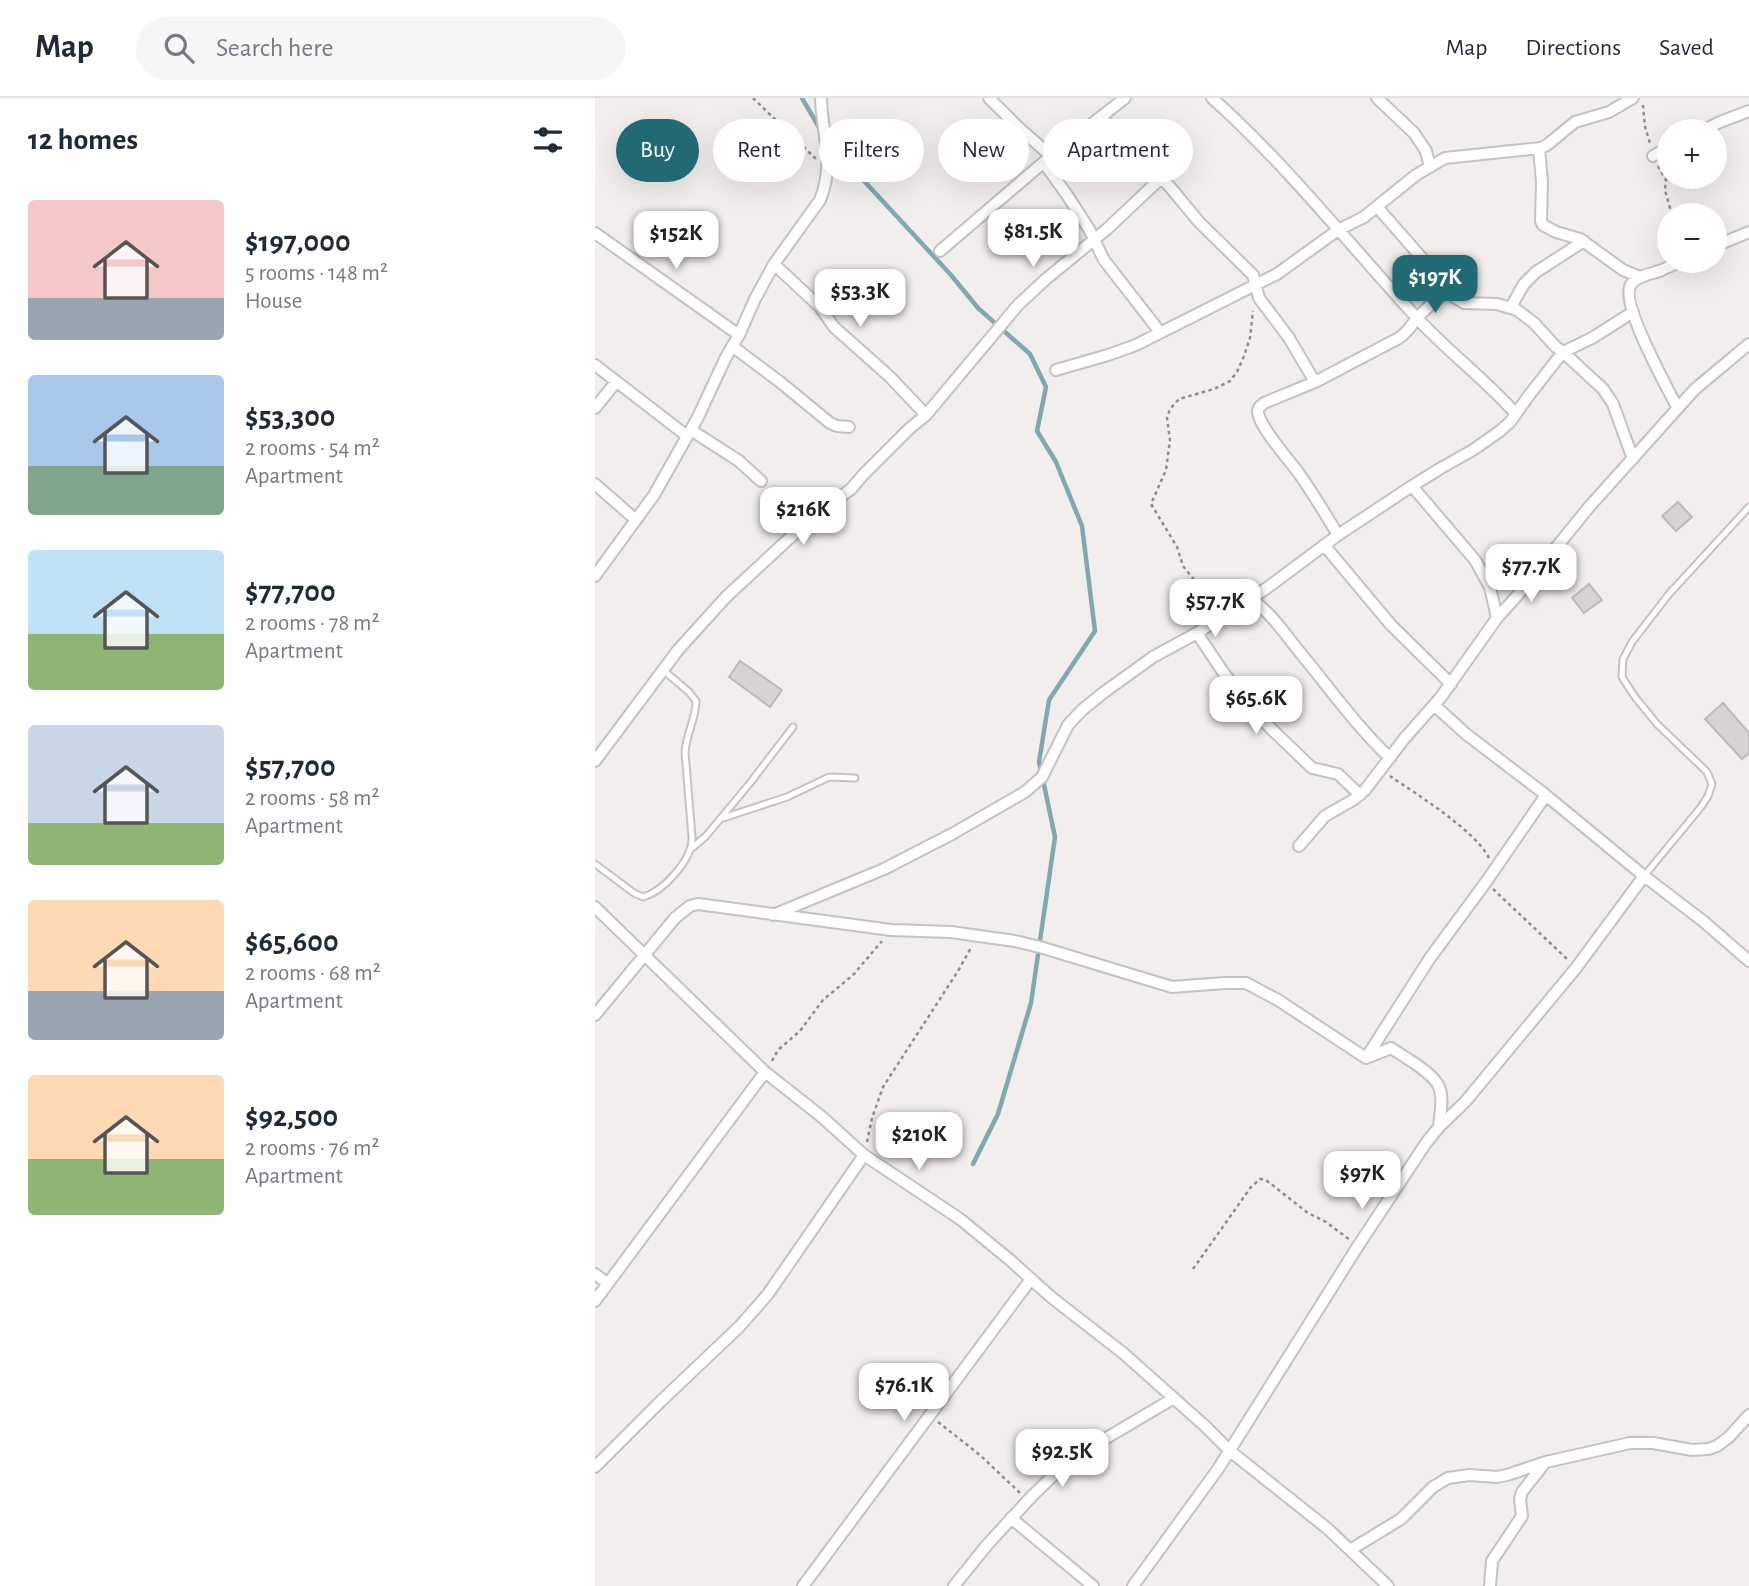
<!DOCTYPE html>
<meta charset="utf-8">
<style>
:root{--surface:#fff;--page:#f6f6f7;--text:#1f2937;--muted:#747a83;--line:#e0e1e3;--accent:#1f6a73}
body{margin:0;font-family:"Alegreya Sans",sans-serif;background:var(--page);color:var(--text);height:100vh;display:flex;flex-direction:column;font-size:26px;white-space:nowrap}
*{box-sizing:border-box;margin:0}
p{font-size:23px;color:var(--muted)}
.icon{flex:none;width:38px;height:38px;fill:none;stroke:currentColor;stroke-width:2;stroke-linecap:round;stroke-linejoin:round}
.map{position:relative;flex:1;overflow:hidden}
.panel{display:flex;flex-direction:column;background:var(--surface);width:595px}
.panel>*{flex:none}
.banner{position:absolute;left:21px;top:21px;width:665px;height:63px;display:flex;gap:14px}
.tools{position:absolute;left:1062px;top:21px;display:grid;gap:14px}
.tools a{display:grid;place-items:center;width:70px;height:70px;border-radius:50%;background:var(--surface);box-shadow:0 7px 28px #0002;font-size:35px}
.price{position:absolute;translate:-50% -60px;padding:0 16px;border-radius:14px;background:#fff;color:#222;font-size:23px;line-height:46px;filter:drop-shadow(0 2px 4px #0008)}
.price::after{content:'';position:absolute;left:50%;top:42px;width:21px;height:16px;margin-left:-10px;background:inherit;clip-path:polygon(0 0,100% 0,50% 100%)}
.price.active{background:var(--accent);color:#fff}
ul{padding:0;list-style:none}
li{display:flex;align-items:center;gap:21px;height:175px;padding:0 28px}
li span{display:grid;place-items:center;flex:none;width:196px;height:140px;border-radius:7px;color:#555}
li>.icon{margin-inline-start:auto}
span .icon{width:84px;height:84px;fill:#fffc;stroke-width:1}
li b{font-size:30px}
h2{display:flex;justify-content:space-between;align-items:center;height:84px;padding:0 28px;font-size:30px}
.pill{padding:0 24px;border-radius:32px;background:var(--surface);box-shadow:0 7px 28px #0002;font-size:24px;line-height:63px}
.pill.active{background:var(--accent);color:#fff}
header{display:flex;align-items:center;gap:42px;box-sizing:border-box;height:98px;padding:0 35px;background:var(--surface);border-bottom:2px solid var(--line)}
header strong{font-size:33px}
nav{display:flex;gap:38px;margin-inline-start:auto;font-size:24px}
.search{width:490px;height:63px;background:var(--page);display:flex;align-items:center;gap:18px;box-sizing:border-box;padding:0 24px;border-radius:38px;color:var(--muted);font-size:26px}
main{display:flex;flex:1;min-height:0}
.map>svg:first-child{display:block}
</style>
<header>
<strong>Map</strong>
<div class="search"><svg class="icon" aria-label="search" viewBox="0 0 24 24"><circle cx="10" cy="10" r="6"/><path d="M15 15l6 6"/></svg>Search here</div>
<nav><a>Map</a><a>Directions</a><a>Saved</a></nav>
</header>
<main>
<section class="panel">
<h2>12 homes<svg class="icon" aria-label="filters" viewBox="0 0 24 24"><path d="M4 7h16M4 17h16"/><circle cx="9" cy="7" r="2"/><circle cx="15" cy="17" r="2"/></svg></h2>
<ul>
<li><span style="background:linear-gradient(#f6c9c9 70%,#9aa5b1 0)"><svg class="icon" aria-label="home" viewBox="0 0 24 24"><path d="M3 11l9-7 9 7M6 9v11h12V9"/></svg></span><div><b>$197,000</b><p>5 rooms · 148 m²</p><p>House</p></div></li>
<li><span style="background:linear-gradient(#a9c7e8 65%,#7fa58c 0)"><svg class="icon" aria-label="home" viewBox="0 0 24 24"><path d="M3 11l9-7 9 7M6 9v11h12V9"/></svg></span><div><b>$53,300</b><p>2 rooms · 54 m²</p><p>Apartment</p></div></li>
<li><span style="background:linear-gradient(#bfe0f5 60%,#8fb573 0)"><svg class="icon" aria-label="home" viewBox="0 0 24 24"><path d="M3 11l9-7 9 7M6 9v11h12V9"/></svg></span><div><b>$77,700</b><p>2 rooms · 78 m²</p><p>Apartment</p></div></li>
<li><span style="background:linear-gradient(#c9d6e8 70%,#8fb573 0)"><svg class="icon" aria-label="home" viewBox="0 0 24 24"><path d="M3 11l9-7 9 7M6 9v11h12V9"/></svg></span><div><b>$57,700</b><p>2 rooms · 58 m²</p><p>Apartment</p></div></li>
<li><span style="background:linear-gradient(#ffd9b3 65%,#9aa5b1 0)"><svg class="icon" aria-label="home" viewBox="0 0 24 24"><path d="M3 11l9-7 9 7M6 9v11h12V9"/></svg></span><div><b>$65,600</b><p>2 rooms · 68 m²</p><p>Apartment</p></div></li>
<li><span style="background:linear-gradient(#ffd9b3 60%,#8fb573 0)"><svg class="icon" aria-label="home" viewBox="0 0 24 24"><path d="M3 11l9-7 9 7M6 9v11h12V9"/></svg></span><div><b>$92,500</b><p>2 rooms · 76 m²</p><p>Apartment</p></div></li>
</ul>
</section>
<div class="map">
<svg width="1154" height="1488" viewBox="0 0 1154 1488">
<rect width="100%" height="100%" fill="#f2eeec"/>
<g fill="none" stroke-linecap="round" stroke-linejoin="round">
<!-- stream -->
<path stroke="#7ea8b2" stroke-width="4.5" d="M207,0L225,31
M234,45L356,177L383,210L435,256L451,289L442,333L461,364L487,428L500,533L454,602L444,664L446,673
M378,1066L403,1016L436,905L460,739L448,682"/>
</g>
<!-- building -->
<path fill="#d7d3d1" stroke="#bdb9b7" stroke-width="2" d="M1083,404L1097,419L1081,433L1067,418Z
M994,486L1007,502L989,515L977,500Z
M145,563L187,592L175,609L134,579Z
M1128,605L1154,635V655L1147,661L1110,621Z"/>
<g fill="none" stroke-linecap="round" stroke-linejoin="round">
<!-- service casing -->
<g stroke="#c5c1bf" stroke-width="9">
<path id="service" d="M128,720L192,699L234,679L260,680
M97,750L111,738L155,685L198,629
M0,766L39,795L48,799C69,793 98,761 97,739L90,654C91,637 101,620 101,603L94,594L68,572
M1049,778L1106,709L1113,698L1117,686L1112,674L1062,626L1040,599L1027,579L1028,561L1037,544L1074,496L1154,409"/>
</g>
<!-- minor casing -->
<g stroke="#c5c1bf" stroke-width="14">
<path id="minor" d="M394,0L423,29L456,58
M617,0C691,66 754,146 821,219C852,253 890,281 921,316
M782,0L819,35L831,53L835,69
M506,19L575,89L604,124L658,177L664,200L694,240L720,284
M1107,33L1125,24L1154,13
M944,50L947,84L946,123L948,127L961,134L985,141L1028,172L1045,179
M1058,58L1074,49
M449,65L472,97L494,131L509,162L565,234
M783,110L826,159L851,194L869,205L902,206L922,212L939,225L961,249L968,254L1008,291L1018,306L1038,361
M0,135L144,237
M1120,148L1154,134
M345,153L456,58L530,0
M179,166L225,209L239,229L295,279L331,317
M916,209L929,186L941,174L989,143
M137,248L185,284L235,325L242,328L254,329
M0,267L92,338
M461,272L513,257L541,247L682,176L743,132L769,119L821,77L850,60L946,50L952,47L980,24L1014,14L1038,0
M1082,309C1072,289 1022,201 1037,185C1044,177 1057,176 1067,172C1073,169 1080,166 1086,163
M0,310L21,284
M96,332L144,363L166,383
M0,386L41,422
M817,388L880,462L895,489L902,520
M743,437C731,417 719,397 705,377C696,364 664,329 663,314C663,309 665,309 669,305L720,284L804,240C813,234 817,226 824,218C833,209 841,201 851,194
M729,447L796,527L856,586
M0,478L59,397L103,319L131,259L144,237L160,201L179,166L225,102C240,66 227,37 226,0
M655,500C675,514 688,533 703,552C733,588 761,628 795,660
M602,535L628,574L663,618L717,670L743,676L765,697
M839,607L871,636L947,694L1049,778L1108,823L1154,863
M0,663L83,552L131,499L214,422L256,391L268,377L314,331L331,317L423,207L451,181L512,131L565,81
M704,748L730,718L758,702L770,692L809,641L846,599L902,520L921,499L994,409L1100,291L1154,246
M0,809L170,974L227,1019L269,1057L365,1121L415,1162L456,1199L528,1255L610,1328L635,1353L733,1431L793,1488
M178,817L289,771L357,736L430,694L447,679L473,627L487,612L508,595L558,559L602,535L672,490L743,437L817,388L846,370L878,352L905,333L915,324L935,296L968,254L997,240L1038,214
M0,917L80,820L95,808L103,806L296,832L356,834L420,843L445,849L577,889L630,885H651L683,902L771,960L796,950C809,959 839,975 844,989C849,1001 845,1017 844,1029
M771,960L835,860L891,784L951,697
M0,1176L12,1185
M0,1203L170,974
M0,1369L65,1304L144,1229L173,1196L269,1057
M416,1420L498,1488
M755,1452L806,1421L838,1389L853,1380L874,1377L902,1379L912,1377L951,1364L1035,1345H1058L1097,1352L1113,1351L1122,1348L1134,1339L1154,1317
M208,1488L436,1181
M359,1488L392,1447L437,1398L467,1369L503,1345L579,1300
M538,1488L623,1371L763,1148L831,1045L844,1029L870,1004L981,870L1049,778
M895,1488L897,1463L927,1418L925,1401L927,1394L949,1366"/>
</g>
<!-- path -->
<path stroke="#8e8c8a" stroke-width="2.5" stroke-dasharray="3.5 3.5" stroke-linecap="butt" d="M158,0L221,61
M1048,7L1050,29L1055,45
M1063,68L1071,82L1070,92L1077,117
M621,509L588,468L582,449L556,406L571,372L575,342L572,320L575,311L584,301L619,291L635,283L642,274L649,258L655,240L658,213
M795,678C821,696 880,732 894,760
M898,791L972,861
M177,963L183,952L205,933L228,902L258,877L287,843
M272,1044L277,1020L288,989L363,873L377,848
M598,1171L656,1089L665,1081L671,1082L713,1115L731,1124L755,1142
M343,1324L385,1357L425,1395"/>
<!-- service -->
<use href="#service" stroke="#fff" stroke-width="5"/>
<!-- minor -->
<use href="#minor" stroke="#fff" stroke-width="10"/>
</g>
</svg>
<div class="tools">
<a>+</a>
<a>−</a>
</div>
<b class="price" style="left:438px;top:171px">$81.5K</b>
<b class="price" style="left:81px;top:173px">$152K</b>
<b class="price active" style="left:840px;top:217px">$197K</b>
<b class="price" style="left:265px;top:231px">$53.3K</b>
<b class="price" style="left:208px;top:449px">$216K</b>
<b class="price" style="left:936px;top:506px">$77.7K</b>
<b class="price" style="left:620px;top:541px">$57.7K</b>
<b class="price" style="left:661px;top:638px">$65.6K</b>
<b class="price" style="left:324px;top:1074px">$210K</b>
<b class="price" style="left:767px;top:1113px">$97K</b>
<b class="price" style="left:309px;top:1325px">$76.1K</b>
<b class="price" style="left:467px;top:1391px">$92.5K</b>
<div class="banner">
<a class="pill active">Buy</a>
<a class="pill">Rent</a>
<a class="pill">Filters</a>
<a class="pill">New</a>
<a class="pill">Apartment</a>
</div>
</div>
</main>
